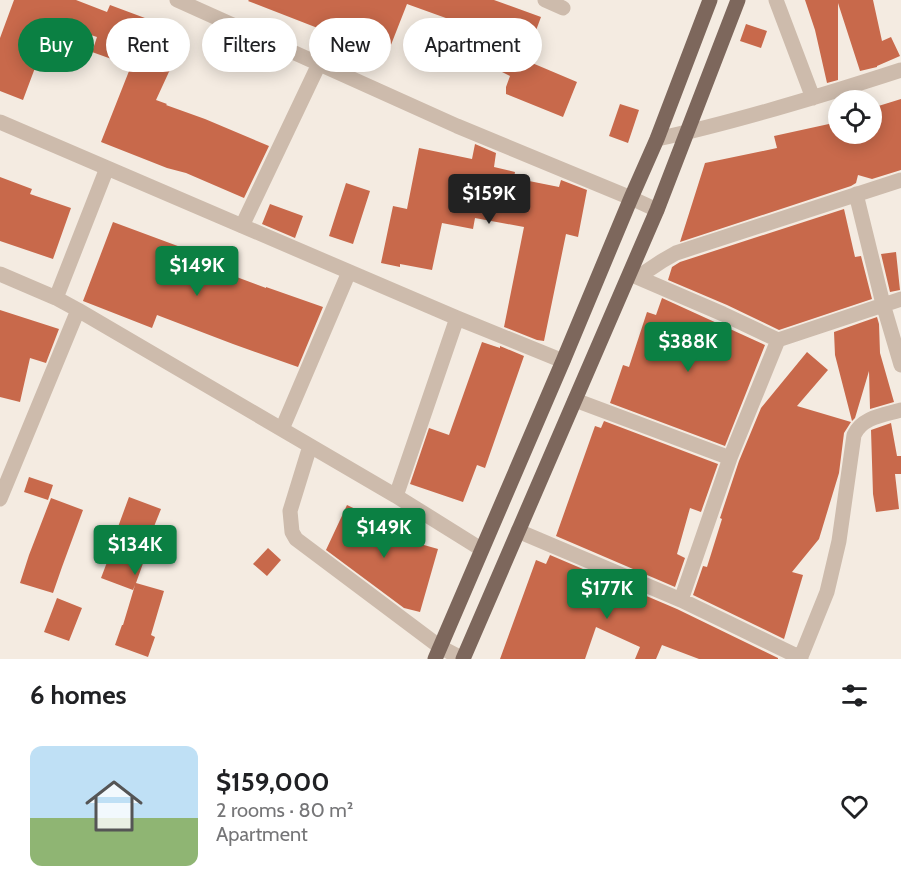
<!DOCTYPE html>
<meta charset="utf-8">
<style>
:root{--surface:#fff;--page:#f2f2f2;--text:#202124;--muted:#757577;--line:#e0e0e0;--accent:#0b8043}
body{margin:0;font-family:Cabin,sans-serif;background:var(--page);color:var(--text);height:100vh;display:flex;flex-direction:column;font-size:22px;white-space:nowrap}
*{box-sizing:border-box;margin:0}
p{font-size:20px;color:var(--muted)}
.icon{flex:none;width:33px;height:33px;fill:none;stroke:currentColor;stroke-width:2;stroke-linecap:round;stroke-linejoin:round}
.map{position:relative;height:659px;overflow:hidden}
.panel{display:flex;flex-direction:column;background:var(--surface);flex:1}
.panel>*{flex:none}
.guide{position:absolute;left:18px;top:18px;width:600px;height:54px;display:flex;gap:12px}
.tools{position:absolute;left:828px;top:90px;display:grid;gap:12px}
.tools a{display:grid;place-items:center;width:54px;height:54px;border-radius:50%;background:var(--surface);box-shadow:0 3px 15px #0003;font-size:30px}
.price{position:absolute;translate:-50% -51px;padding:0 14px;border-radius:6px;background:var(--accent);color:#fff;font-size:20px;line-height:39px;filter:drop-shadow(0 2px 3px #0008)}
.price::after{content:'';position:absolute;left:50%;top:36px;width:18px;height:14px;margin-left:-9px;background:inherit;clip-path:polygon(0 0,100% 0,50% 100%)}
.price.current{background:#222;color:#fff}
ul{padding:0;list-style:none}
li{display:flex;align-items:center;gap:18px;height:150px;padding:0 30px}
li+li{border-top:2px solid var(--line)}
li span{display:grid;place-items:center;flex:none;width:168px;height:120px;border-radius:12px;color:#555}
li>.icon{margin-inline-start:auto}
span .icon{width:72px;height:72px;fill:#fffc;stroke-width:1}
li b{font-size:26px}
h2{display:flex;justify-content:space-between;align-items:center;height:72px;padding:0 30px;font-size:26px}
.pill{padding:0 21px;border-radius:27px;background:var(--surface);box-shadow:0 3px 15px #0003;font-size:21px;line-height:54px}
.pill.current{background:var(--accent);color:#fff}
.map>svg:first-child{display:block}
</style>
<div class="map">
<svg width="901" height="659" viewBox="0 0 901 659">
<rect width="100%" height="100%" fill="#f4ebe1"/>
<!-- building -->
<path fill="#c8694b" d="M14,0H76L107,12L110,5L153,21L185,37L156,100L167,104L166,105L205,119L269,146L244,198L186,173L167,168L101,142L131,66L92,52L97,37L66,27L65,30L51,25L23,100L0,91V38Z
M249,0H494L541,17L525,60L577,82L563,117L506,94V87L510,76L480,61L493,35L407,4L387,55L248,1Z
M805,0H873L882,41L891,37L900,56L877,66V67L860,71L838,3V80L827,83L815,30Z
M746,24L767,31L761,48L740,41Z
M901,99V170L872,179L858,175L856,183L851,186L680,242L705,163L777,148L774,136L838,122V134H872V116L874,115L872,108Z
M620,104L639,110L628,143L609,136Z
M475,144L496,153L494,167L515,172L514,178L559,187L561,180L587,190L578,237L566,234L544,341L537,340L504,327L524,227L475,218L473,229L442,223L432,270L400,264V267L381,263L393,206L407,209L419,148L472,159Z
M0,177L32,189L30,194L71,208L53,259L0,241Z
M346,183L370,191L353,244L329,236Z
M270,204L303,216L295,238L262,224Z
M844,209L855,257L861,256L872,299L779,330L727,305L668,280L672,267L680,262Z
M113,222L202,255L199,263L266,288V287L323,307L298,367L233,344L157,315L152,328L83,301Z
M896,252L900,290L890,292L881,254Z
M662,298L765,345L725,446L610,403L623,365L629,367L647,312L656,315Z
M0,310L59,329L46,363L30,358L20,402L0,397Z
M877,317L879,324L880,353L894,402L870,409L869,371L855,418L852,421L835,355L834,332Z
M482,342L500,348V346L524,356L485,468L477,465L463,502L410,484L429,428L449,435Z
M807,352L828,370L797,406L851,422L844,433L839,473L819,539L792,572L803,575L784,639L693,595L703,566L707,567L722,519L720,518L739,461L761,408Z
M604,421L718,464L701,512L690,508L677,554L685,558L675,587L556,536L595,426L601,428Z
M891,423L897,456H901V474H895L899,509L876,512L873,494L871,430Z
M29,477L53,485L48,500L24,492Z
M129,497L161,509L143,554L146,555L136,583L164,591L151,635L155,637L148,657L115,645L122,625H123L135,585L133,590L101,578L120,528L118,527Z
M51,498L83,510L62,567L53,593L20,583L29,555Z
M347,505L368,515L366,519L391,531L389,535L438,549L420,612L404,608L326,550Z
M268,548L281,560L267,576L253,564Z
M550,555L677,609L778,658V659H699L662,645L656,659H635L640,647L596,627L585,659H500L536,560L546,564Z
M57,598L82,608L69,641L44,632Z"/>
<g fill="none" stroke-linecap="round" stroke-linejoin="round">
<!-- minor -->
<path stroke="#cdbbac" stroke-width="15" d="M177,0L457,126L631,198L657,210
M545,0L563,8
M776,0L813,98
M0,122L457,318L563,361
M657,139C740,121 821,96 901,70
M856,194L883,304L901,365
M242,226L319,64
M0,274L56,298L78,310L396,496L481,549
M630,274L723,314L778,340L901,299
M638,277L662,261L676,253L901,180
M56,298L107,168
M575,400L730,458
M282,429L349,272
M310,446L290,511L292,532L296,539L440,647L463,659
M396,496L457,318
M0,499L78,310
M518,531L681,600L801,658
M681,600L730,458L778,340
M800,659L827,592L839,541L854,435C862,417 884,415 901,410"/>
<!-- major -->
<path stroke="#7d675c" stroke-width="15" d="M435,659L563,361L631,198L657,139L710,0
M463,659L657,210L738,0"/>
</g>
</svg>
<div class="tools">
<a><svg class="icon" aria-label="locate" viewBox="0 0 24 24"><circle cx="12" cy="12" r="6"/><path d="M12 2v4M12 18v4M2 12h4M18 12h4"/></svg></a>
</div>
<b class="price current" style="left:489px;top:225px">$159K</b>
<b class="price" style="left:197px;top:297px">$149K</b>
<b class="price" style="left:688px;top:373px">$388K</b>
<b class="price" style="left:384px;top:559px">$149K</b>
<b class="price" style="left:135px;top:576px">$134K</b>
<b class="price" style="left:607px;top:620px">$177K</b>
<div class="guide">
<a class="pill current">Buy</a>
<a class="pill">Rent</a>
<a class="pill">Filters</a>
<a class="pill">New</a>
<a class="pill">Apartment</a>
</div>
</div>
<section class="panel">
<h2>6 homes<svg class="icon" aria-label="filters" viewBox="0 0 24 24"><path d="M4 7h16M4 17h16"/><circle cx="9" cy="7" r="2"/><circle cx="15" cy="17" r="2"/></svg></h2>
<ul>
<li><span style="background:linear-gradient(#bfe0f5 60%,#8fb573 0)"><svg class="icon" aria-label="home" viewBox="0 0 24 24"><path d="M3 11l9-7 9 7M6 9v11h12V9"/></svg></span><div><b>$159,000</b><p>2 rooms · 80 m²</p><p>Apartment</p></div><svg class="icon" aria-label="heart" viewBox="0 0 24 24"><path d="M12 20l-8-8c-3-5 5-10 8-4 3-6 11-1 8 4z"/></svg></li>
</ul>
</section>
